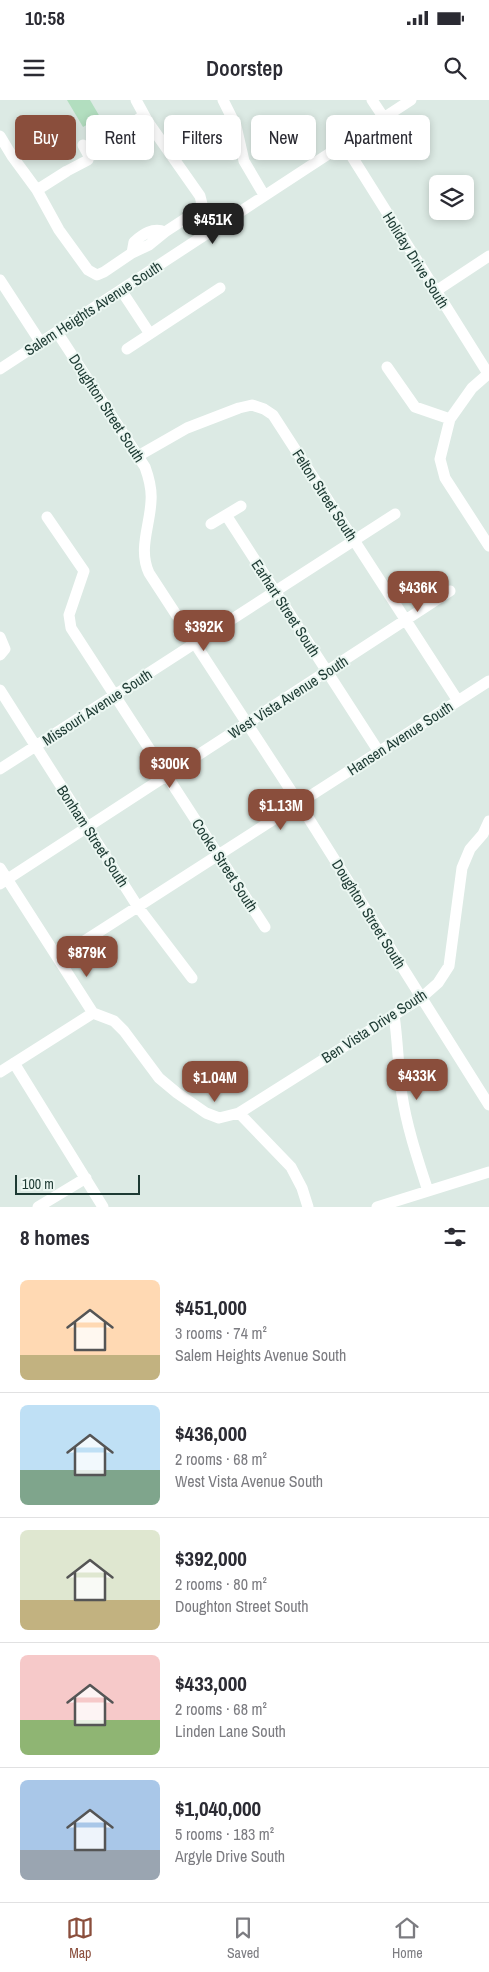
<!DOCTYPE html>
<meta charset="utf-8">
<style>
:root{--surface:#fff;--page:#f2f2f3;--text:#2b2b33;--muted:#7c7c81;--line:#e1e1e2;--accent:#8a4e3c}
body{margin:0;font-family:"Archivo Narrow",sans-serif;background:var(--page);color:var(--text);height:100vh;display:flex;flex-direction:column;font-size:19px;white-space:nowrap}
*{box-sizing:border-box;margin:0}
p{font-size:16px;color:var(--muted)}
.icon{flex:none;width:28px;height:28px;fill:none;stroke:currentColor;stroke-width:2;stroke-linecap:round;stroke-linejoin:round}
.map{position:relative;height:1107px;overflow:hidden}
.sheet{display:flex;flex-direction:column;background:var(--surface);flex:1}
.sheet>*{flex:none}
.hud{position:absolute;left:15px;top:15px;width:460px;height:45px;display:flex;gap:10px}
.controls{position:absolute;left:429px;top:75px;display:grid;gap:10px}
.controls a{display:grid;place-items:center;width:45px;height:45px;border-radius:8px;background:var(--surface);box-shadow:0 2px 8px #0003;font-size:25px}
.scale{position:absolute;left:15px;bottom:12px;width:125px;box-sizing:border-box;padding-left:5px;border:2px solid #1d3a33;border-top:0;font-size:14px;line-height:18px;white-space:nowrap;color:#1d3a33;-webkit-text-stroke:4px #ecf7f2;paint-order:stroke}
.price{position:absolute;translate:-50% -42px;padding:0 11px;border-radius:10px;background:var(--accent);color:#fff;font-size:16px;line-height:32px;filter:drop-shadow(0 1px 2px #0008)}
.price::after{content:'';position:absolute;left:50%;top:30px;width:15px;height:11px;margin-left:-8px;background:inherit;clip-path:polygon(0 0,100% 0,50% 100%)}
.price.active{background:#222;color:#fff}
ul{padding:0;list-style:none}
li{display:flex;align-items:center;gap:15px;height:125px;padding:0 20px}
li+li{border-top:1px solid var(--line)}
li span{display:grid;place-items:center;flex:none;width:140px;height:100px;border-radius:8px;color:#555}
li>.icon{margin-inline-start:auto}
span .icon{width:60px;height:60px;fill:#fffc;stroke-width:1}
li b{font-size:21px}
h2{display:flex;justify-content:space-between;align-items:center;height:60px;padding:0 20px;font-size:21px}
.tag{padding:0 18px;border-radius:8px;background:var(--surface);box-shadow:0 2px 8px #0003;font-size:18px;line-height:45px}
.tag.active{background:var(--accent);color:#fff}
.status{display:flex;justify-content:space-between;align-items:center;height:35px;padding:0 25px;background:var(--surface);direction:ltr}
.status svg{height:14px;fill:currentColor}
header{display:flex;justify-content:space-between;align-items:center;height:65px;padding:0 20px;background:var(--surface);font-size:22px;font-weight:600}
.tab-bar{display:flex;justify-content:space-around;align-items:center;height:70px;border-top:1px solid var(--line);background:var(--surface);font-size:14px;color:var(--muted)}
.tab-bar a{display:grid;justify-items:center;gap:2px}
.tab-bar .active{color:var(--accent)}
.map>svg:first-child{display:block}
</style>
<div class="status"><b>10:58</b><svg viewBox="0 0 49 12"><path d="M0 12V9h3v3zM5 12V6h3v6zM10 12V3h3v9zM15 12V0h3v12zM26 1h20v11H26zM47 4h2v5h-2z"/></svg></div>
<header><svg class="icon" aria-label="menu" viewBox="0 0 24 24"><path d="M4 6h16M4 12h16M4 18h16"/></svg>Doorstep<svg class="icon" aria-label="search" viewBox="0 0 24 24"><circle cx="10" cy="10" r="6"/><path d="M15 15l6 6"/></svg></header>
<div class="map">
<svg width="489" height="1107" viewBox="0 0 489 1107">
<rect width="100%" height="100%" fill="#dceae4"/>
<!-- green -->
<path fill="#b2debf" d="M67,0H90L100,17L83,27Z"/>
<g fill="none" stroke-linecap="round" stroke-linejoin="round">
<!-- minor -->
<path stroke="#fff" stroke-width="11" d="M223,0L236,26L244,61L264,95
M372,0L384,18
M133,23L144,15
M0,36L12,56L37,90L59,130L88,170L97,175L104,172L132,153L149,145L165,132L194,113L202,104L200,96L148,22L136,0
M344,44L489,275
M37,90L67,71L88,60L89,56L83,45
M132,153L134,142C143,134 153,127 165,132
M0,180L41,243
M121,190L150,234
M436,191L489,156
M57,232L145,367C149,378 152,389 151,401C150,426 138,449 149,473L299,703L489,1005
M127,249L220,188
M387,267L415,307L450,319
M0,269L411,0
M488,274L472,288L450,319L440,359L445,378L489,446
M138,356L187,328L239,308L252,305L264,309L273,315L458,601
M226,415L241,406
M47,417L84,471L69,515L71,528L265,827
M211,424L226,415L379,652
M0,537L5,549L0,555
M0,590L138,807L192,878
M0,669L395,414
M0,768L93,913L114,921L124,931L159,978L177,993L206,1013L219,1018L239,1013L291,1067L302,1088L308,1107
M0,784L450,491
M58,858L489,581
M394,915C398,941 398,969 402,995C407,1028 418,1060 428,1091
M14,963L103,1107
M0,972L93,913
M239,1013L394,915L421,898L438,883L449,866L462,768L470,749L483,734L489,721
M38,1107L86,1078
M377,1107L489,1072"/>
</g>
<g text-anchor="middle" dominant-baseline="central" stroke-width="4" stroke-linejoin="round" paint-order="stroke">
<!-- street labels -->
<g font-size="15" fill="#1d3a33" stroke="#ecf7f2">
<text transform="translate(416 160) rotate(58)">Holiday Drive South</text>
<text transform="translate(93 208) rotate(-33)">Salem Heights Avenue South</text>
<text transform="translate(107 308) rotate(57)">Doughton Street South</text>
<text transform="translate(325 395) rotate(57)">Felton Street South</text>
<text transform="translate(286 508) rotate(57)">Earhart Street South</text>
<text transform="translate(288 597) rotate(-33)">West Vista Avenue South</text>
<text transform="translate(97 607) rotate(-33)">Missouri Avenue South</text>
<text transform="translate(400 638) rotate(-33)">Hansen Avenue South</text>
<text transform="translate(93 736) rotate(57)">Bonham Street South</text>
<text transform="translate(225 765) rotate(57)">Cooke Street South</text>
<text transform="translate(369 814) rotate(58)">Doughton Street South</text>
<text transform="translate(374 926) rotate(-33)">Ben Vista Drive South</text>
</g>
</g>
</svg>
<div class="controls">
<a><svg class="icon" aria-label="layers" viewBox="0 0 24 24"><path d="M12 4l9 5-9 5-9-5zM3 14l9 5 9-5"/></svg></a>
</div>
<div class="scale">100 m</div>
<b class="price active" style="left:213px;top:145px">$451K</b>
<b class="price" style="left:418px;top:513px">$436K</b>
<b class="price" style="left:204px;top:552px">$392K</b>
<b class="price" style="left:170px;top:689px">$300K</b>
<b class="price" style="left:281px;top:731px">$1.13M</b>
<b class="price" style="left:87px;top:878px">$879K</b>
<b class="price" style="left:417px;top:1001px">$433K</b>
<b class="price" style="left:215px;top:1003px">$1.04M</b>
<div class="hud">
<a class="tag active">Buy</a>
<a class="tag">Rent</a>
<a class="tag">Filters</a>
<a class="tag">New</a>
<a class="tag">Apartment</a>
</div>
</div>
<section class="sheet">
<h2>8 homes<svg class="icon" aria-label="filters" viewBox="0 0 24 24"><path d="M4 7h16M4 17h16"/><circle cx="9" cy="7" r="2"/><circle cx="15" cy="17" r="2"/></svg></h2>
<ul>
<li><span style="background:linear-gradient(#ffd9b3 75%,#c2b280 0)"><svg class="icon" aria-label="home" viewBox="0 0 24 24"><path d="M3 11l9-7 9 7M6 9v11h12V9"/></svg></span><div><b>$451,000</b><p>3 rooms · 74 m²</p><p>Salem Heights Avenue South</p></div></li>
<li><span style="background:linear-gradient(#bfe0f5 65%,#7fa58c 0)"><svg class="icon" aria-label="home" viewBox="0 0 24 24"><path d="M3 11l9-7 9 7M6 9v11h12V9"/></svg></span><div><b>$436,000</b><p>2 rooms · 68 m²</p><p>West Vista Avenue South</p></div></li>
<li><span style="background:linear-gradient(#dfe7d0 70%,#c2b280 0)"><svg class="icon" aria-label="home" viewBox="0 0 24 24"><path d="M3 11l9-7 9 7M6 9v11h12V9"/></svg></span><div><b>$392,000</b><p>2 rooms · 80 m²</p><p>Doughton Street South</p></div></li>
<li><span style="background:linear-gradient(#f6c9c9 65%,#8fb573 0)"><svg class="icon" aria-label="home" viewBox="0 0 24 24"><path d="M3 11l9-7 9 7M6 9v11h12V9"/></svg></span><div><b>$433,000</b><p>2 rooms · 68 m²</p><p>Linden Lane South</p></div></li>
<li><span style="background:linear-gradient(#a9c7e8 70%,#9aa5b1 0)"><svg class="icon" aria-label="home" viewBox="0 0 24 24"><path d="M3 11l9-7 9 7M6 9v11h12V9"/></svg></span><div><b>$1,040,000</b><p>5 rooms · 183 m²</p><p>Argyle Drive South</p></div></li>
</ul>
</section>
<nav class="tab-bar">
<a class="active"><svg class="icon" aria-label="map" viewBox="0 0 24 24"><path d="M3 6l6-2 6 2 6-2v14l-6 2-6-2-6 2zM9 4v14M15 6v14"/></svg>Map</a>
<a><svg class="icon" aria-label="saved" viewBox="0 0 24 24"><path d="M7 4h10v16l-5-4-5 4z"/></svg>Saved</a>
<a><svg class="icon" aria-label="home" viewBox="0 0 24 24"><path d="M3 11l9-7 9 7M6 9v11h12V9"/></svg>Home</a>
</nav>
